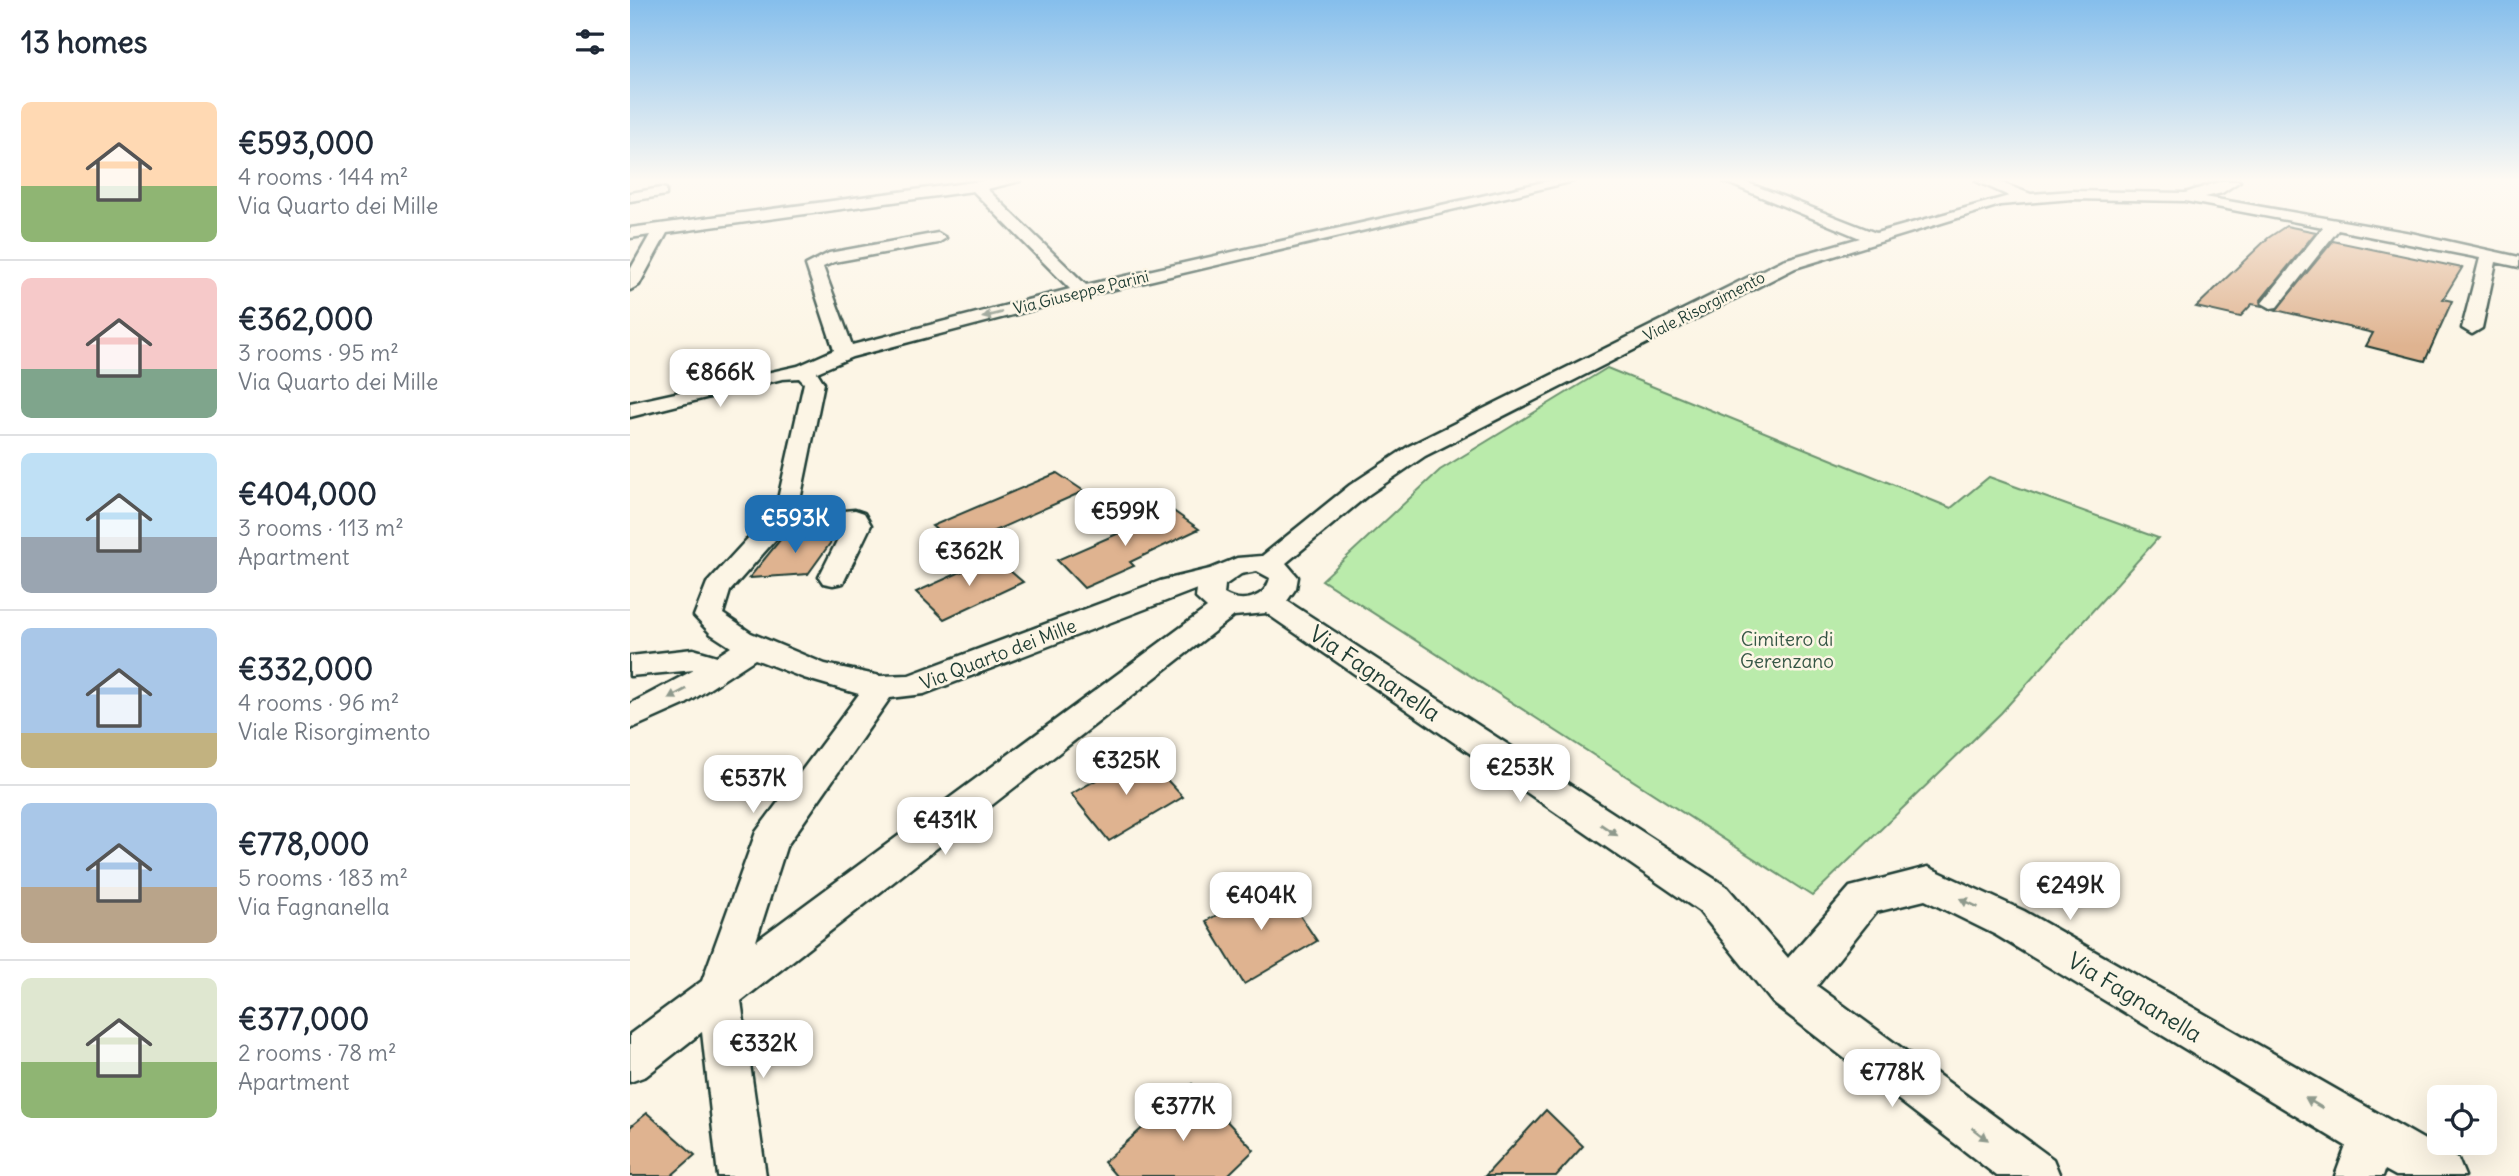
<!DOCTYPE html>
<meta charset="utf-8">
<style>
:root{--surface:#fff;--page:#f2f2f3;--text:#1f2937;--muted:#747a83;--line:#e0e1e3;--accent:#1f6fb2}
body{margin:0;font-family:Delius,sans-serif;background:var(--page);color:var(--text);height:100vh;display:flex;flex-direction:column;font-size:26px;white-space:nowrap}
*{box-sizing:border-box;margin:0}
p{font-size:23px;color:var(--muted)}
.icon{flex:none;width:38px;height:38px;fill:none;stroke:currentColor;stroke-width:2;stroke-linecap:round;stroke-linejoin:round}
.map{position:relative;flex:1;overflow:hidden}
.panel{display:flex;flex-direction:column;background:var(--surface);width:630px}
.panel>*{flex:none}
.tools{position:absolute;left:1797px;top:1085px;display:grid;gap:14px}
.tools a{display:grid;place-items:center;width:70px;height:70px;border-radius:10px;background:var(--surface);box-shadow:0 7px 28px #0002;font-size:35px}
.price{position:absolute;translate:-50% -60px;padding:0 16px;border-radius:14px;background:#fff;color:#222;font-size:23px;line-height:46px;filter:drop-shadow(0 2px 4px #0008)}
.price::after{content:'';position:absolute;left:50%;top:42px;width:21px;height:16px;margin-left:-10px;background:inherit;clip-path:polygon(0 0,100% 0,50% 100%)}
.price.active{background:var(--accent);color:#fff}
ul{padding:0;list-style:none}
li{display:flex;align-items:center;gap:21px;height:175px;padding:0 21px}
li+li{border-top:2px solid var(--line)}
li span{display:grid;place-items:center;flex:none;width:196px;height:140px;border-radius:10px;color:#555}
li>.icon{margin-inline-start:auto}
span .icon{width:84px;height:84px;fill:#fffc;stroke-width:1}
li b{font-size:30px}
h2{display:flex;justify-content:space-between;align-items:center;height:84px;padding:0 21px;font-size:30px}
main{display:flex;flex:1;min-height:0}
.map>svg:first-child{display:block}
</style>
<main>
<section class="panel">
<h2>13 homes<svg class="icon" aria-label="filters" viewBox="0 0 24 24"><path d="M4 7h16M4 17h16"/><circle cx="9" cy="7" r="2"/><circle cx="15" cy="17" r="2"/></svg></h2>
<ul>
<li><span style="background:linear-gradient(#ffd9b3 60%,#8fb573 0)"><svg class="icon" aria-label="home" viewBox="0 0 24 24"><path d="M3 11l9-7 9 7M6 9v11h12V9"/></svg></span><div><b>€593,000</b><p>4 rooms · 144 m²</p><p>Via Quarto dei Mille</p></div></li>
<li><span style="background:linear-gradient(#f6c9c9 65%,#7fa58c 0)"><svg class="icon" aria-label="home" viewBox="0 0 24 24"><path d="M3 11l9-7 9 7M6 9v11h12V9"/></svg></span><div><b>€362,000</b><p>3 rooms · 95 m²</p><p>Via Quarto dei Mille</p></div></li>
<li><span style="background:linear-gradient(#bfe0f5 60%,#9aa5b1 0)"><svg class="icon" aria-label="home" viewBox="0 0 24 24"><path d="M3 11l9-7 9 7M6 9v11h12V9"/></svg></span><div><b>€404,000</b><p>3 rooms · 113 m²</p><p>Apartment</p></div></li>
<li><span style="background:linear-gradient(#a9c7e8 75%,#c2b280 0)"><svg class="icon" aria-label="home" viewBox="0 0 24 24"><path d="M3 11l9-7 9 7M6 9v11h12V9"/></svg></span><div><b>€332,000</b><p>4 rooms · 96 m²</p><p>Viale Risorgimento</p></div></li>
<li><span style="background:linear-gradient(#a9c7e8 60%,#b9a48a 0)"><svg class="icon" aria-label="home" viewBox="0 0 24 24"><path d="M3 11l9-7 9 7M6 9v11h12V9"/></svg></span><div><b>€778,000</b><p>5 rooms · 183 m²</p><p>Via Fagnanella</p></div></li>
<li><span style="background:linear-gradient(#dfe7d0 60%,#8fb573 0)"><svg class="icon" aria-label="home" viewBox="0 0 24 24"><path d="M3 11l9-7 9 7M6 9v11h12V9"/></svg></span><div><b>€377,000</b><p>2 rooms · 78 m²</p><p>Apartment</p></div></li>
</ul>
</section>
<div class="map">
<svg width="1889" height="1176" viewBox="0 0 1889 1176">
<rect width="100%" height="100%" fill="#fcf5e5"/>
<filter id="ink" filterUnits="userSpaceOnUse"><feTurbulence type="fractalNoise" baseFrequency=".0143" numOctaves="2"/><feDisplacementMap in="SourceGraphic" scale="14" xChannelSelector="R" yChannelSelector="G"/><feConvolveMatrix kernelMatrix="1 2 1 2 8 2 1 2 1" color-interpolation-filters="sRGB"/></filter>
<g filter="url(#ink)">
<!-- green -->
<path fill="#baebab" stroke="#6c9470" stroke-width="2" d="M977,368L1321,508L1359,477L1528,538L1371,713L1182,896L692,580L810,470Z"/>
<!-- building -->
<path fill="#dfb390" stroke="#1f3d34" stroke-width="2" d="M1656,226L1686,232L1630,301L1633,306L1622,304L1610,317L1566,307L1638,238Z
M1703,241L1832,268L1813,299L1822,301L1795,361L1736,346L1743,333L1646,310Z
M427,473L454,491L328,547L302,526Z
M542,510L569,529L500,562L504,566L454,588L427,560Z
M209,531L178,574L119,578L154,535Z
M364,557L393,582L314,619L286,592Z
M513,754L553,797L479,841L441,794Z
M647,881L687,941L614,984L576,921Z
M562,1084L624,1150L597,1176H486L474,1162Z
M916,1110L953,1146L926,1176H855Z
M17,1113L65,1155L41,1176H0V1127Z"/>
<g fill="none" stroke-linecap="round" stroke-linejoin="round">
<!-- minor casing -->
<g stroke="#1f3d34" stroke-width="5">
<path id="minor" d="M351,181H390L357,189L456,285L918,181H944L455,296L222,357L187,372L194,383L167,515L225,510L234,513L241,525L213,583L203,585L193,583L189,577L214,527L153,531L100,591L93,614L121,633L195,664L250,676L279,675L530,581L580,569L607,558L632,556L720,485L779,446L1153,260L1230,238L1093,181H1113L1246,233L1379,196L1346,181H1366L1401,194L1442,191L1555,193L1592,181H1610L1592,193L1575,197L1781,233L1889,257V267L1866,262L1852,328L1842,334L1832,328L1850,258L1708,230L1647,307L1641,308L1632,303L1693,227L1555,201L1442,199L1370,205L1165,268L795,456L738,495L656,563L668,577L666,588L657,601L1097,887L1158,958L1220,887L1298,867L1394,911L1828,1159L1835,1176H1766L1755,1170L1753,1176H1705L1716,1146L1366,935L1295,900L1246,912L1187,986L1423,1159L1430,1176H1367L1143,1003L1069,911L636,613L604,616L111,1001L136,1176H88L72,1032L16,1076L0,1082V1034L72,981L126,832L229,694L174,678L125,659L56,704L0,729V704L64,670L0,676V656L63,649L87,656L101,647L81,634L64,616L77,583L146,508L174,383L169,378L152,379L0,417V403L168,366L204,350L176,265L199,253L308,233L316,238L308,243L204,262L193,267L222,345L440,289L343,191L37,233L9,285L0,290V270L20,235L0,238V228ZM627,571L640,578C636,598 612,605 594,594L595,585L611,574ZM567,589L566,598L577,608L126,941L156,847L260,698L294,694Z
M31,188L36,189V195L0,201V193Z"/>
</g>
<!-- minor -->
<use href="#minor" fill="#fcf5e5" fill-rule="evenodd"/>
</g>
<!-- one-way arrows -->
<defs><path id="oneway-solid" d="M-6-.8H1V-3.2L6.5 0L1 3.2V.8H-6Z" transform="scale(1.75)"/></defs>
<g fill="#8e998c">
<use href="#oneway-solid" transform="translate(362 315) rotate(165)"/>
<use href="#oneway-solid" transform="translate(47 694) rotate(151)"/>
<use href="#oneway-solid" transform="translate(979 830) rotate(34)"/>
<use href="#oneway-solid" transform="translate(1339 903) rotate(-154)"/>
<use href="#oneway-solid" transform="translate(1684 1103) rotate(-149)"/>
<use href="#oneway-solid" transform="translate(1350 1134) rotate(37)"/>
</g>
</g>
<!-- sky -->
<linearGradient id="sky" x2="0" y2="1"><stop stop-color="#85beec"/><stop offset="0.52" stop-color="#fefaf3"/><stop offset="1" stop-color="#fefaf3" stop-opacity="0"/></linearGradient>
<rect width="1889" height="346" fill="url(#sky)"/>
<g text-anchor="middle" dominant-baseline="central" stroke-width="5" stroke-linejoin="round" paint-order="stroke">
<!-- far-street labels -->
<g font-size="16" fill="#1f3d34" stroke="#fcf5e5">
<text transform="translate(451 292) rotate(-14)">Via Giuseppe Parini</text>
<text transform="translate(1074 306) rotate(-27)">Viale Risorgimento</text>
</g>
<!-- park labels -->
<g font-size="19" fill="#365746" stroke="#fcf5e5">
<text x="1157" y="639">Cimitero di<tspan x="1157" dy="22">Gerenzano</tspan></text>
</g>
<!-- street labels -->
<g font-size="19" fill="#1f3d34" stroke="#fcf5e5">
<text transform="translate(368 654) rotate(-21)">Via Quarto dei Mille</text>
</g>
<!-- near-street labels -->
<g font-size="23" fill="#1f3d34" stroke="#fcf5e5">
<text transform="translate(745 673) rotate(34)">Via Fagnanella</text>
<text transform="translate(1505 997) rotate(31)">Via Fagnanella</text>
</g>
</g>
</svg>
<div class="tools">
<a><svg class="icon" aria-label="locate" viewBox="0 0 24 24"><circle cx="12" cy="12" r="6"/><path d="M12 2v4M12 18v4M2 12h4M18 12h4"/></svg></a>
</div>
<b class="price" style="left:90px;top:409px">€866K</b>
<b class="price" style="left:495px;top:548px">€599K</b>
<b class="price active" style="left:165px;top:555px">€593K</b>
<b class="price" style="left:339px;top:588px">€362K</b>
<b class="price" style="left:496px;top:797px">€325K</b>
<b class="price" style="left:890px;top:804px">€253K</b>
<b class="price" style="left:123px;top:815px">€537K</b>
<b class="price" style="left:315px;top:857px">€431K</b>
<b class="price" style="left:1440px;top:922px">€249K</b>
<b class="price" style="left:631px;top:932px">€404K</b>
<b class="price" style="left:133px;top:1080px">€332K</b>
<b class="price" style="left:1262px;top:1109px">€778K</b>
<b class="price" style="left:553px;top:1143px">€377K</b>
</div>
</main>
